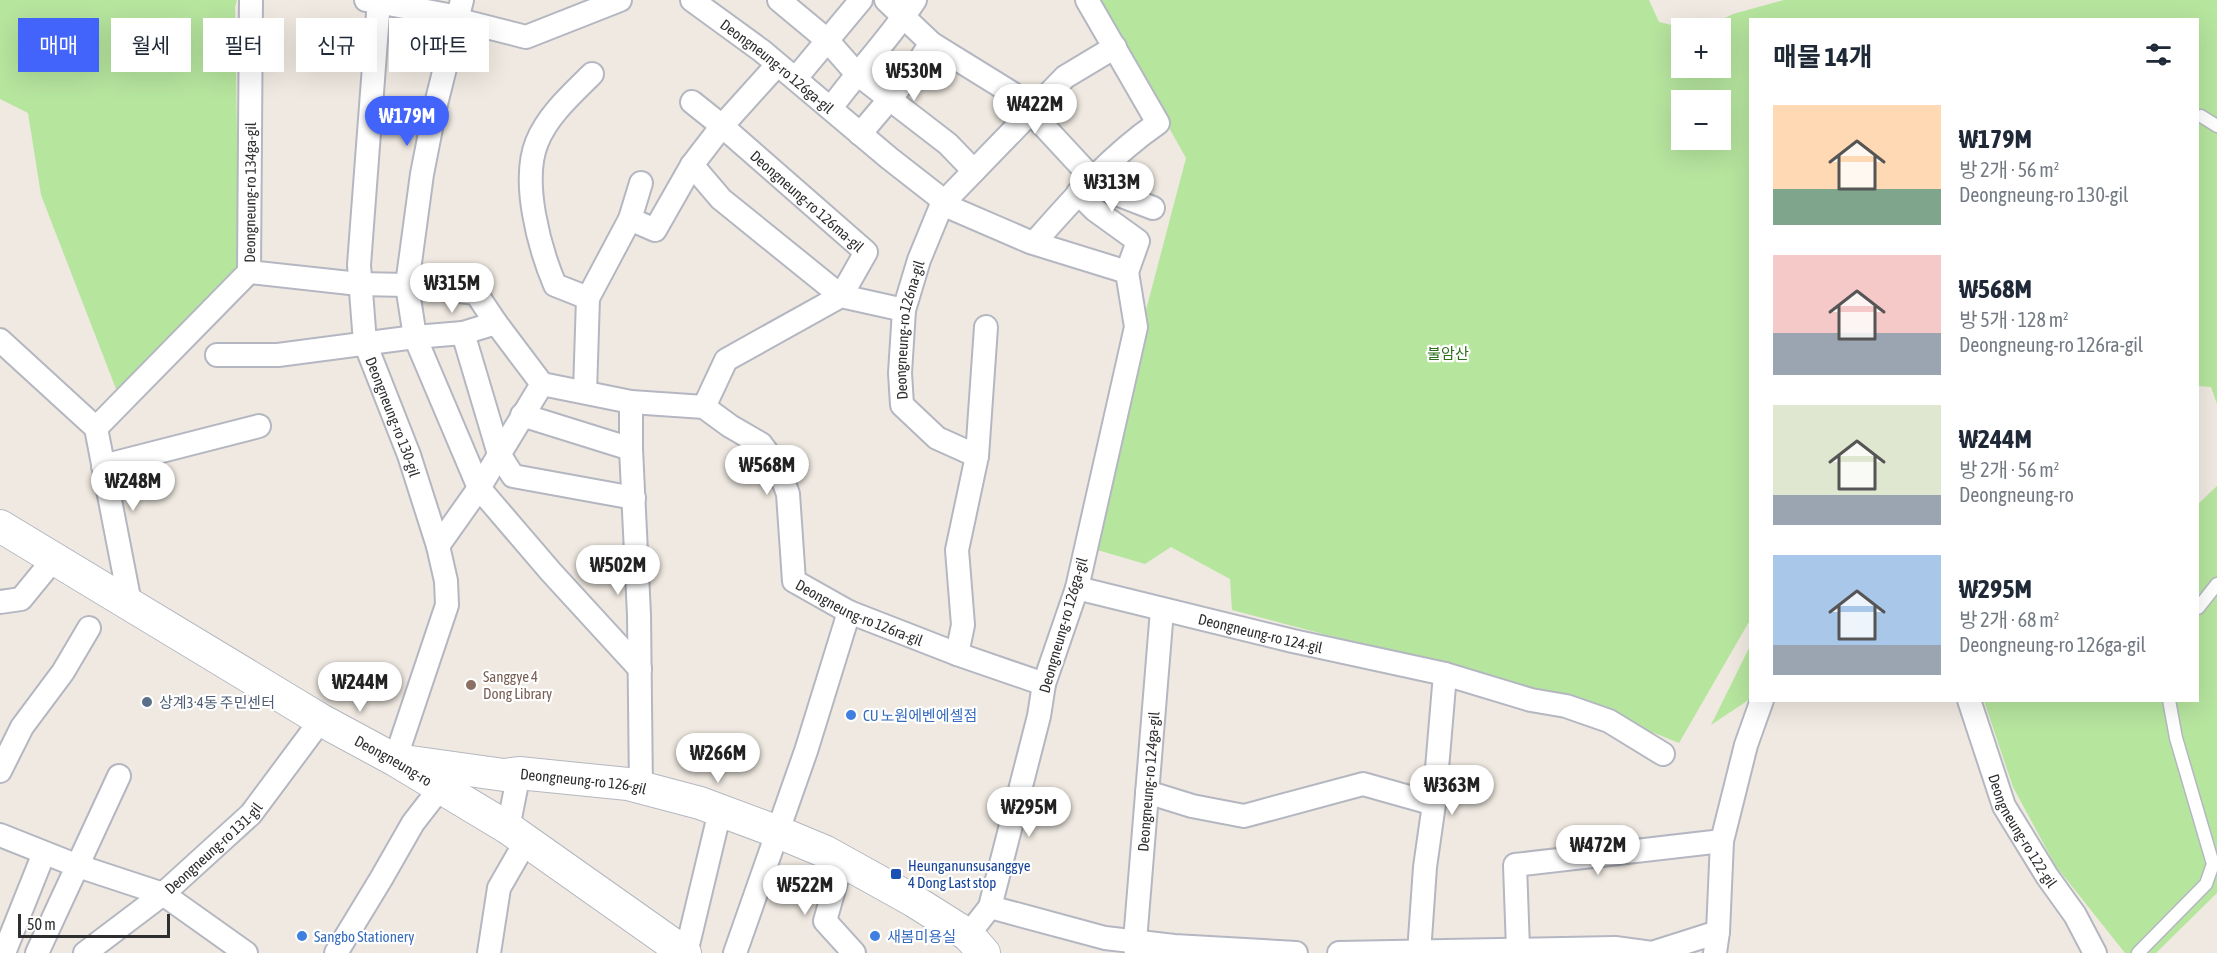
<!DOCTYPE html>
<html lang="ko">
<meta charset="utf-8">
<style>
:root{--surface:#fff;--page:#f2f2f3;--text:#1f2937;--muted:#747a83;--accent:#4264fb}
body{margin:0;font-family:"Asap Condensed","Noto Sans KR",sans-serif;background:var(--page);color:var(--text);height:100vh;display:flex;flex-direction:column;font-size:22px;white-space:nowrap}
*{box-sizing:border-box;margin:0}
p{font-size:20px;color:var(--muted)}
.icon{flex:none;width:33px;height:33px;fill:none;stroke:currentColor;stroke-width:2;stroke-linecap:round;stroke-linejoin:round}
.map{position:relative;flex:1;overflow:hidden}
.side{position:absolute;left:1749px;top:18px;width:450px;height:684px;display:flex;flex-direction:column;background:var(--surface);border-radius:0px;box-shadow:0 6px 24px #0002}
.side>*{flex:none}
.top-card{position:absolute;left:18px;top:18px;width:570px;height:54px;display:flex;gap:12px}
.fabs{position:absolute;left:1671px;top:18px;display:grid;gap:12px}
.fabs a{display:grid;place-items:center;width:60px;height:60px;border-radius:0px;background:var(--surface);box-shadow:0 6px 24px #0002;font-size:30px}
.scale{position:absolute;left:18px;bottom:15px;width:152px;box-sizing:border-box;padding-left:6px;border:3px solid #2e2e2e;border-top:0;font-size:16px;line-height:21px;white-space:nowrap;color:#2e2e2e;-webkit-text-stroke:4px #fff;paint-order:stroke}
.price{position:absolute;translate:-50% -51px;padding:0 14px;border-radius:21px;background:#fff;color:#222;font-size:20px;line-height:39px;filter:drop-shadow(0 2px 3px #0008)}
.price::after{content:'';position:absolute;left:50%;top:36px;width:18px;height:14px;margin-left:-9px;background:inherit;clip-path:polygon(0 0,100% 0,50% 100%)}
.price.active{background:var(--accent);color:#fff}
ul{padding:0;list-style:none}
li{display:flex;align-items:center;gap:18px;height:150px;padding:0 24px}
li span{display:grid;place-items:center;flex:none;width:168px;height:120px;border-radius:0px;color:#555}
li>.icon{margin-inline-start:auto}
span .icon{width:72px;height:72px;fill:#fffc;stroke-width:1}
li b{font-size:26px}
h2{display:flex;justify-content:space-between;align-items:center;height:72px;padding:0 24px;font-size:26px}
.chip{padding:0 21px;border-radius:0px;background:var(--surface);box-shadow:0 6px 24px #0002;font-size:21px;line-height:54px}
.chip.active{background:var(--accent);color:#fff}
.map>svg:first-child{display:block}
</style>
<div class="map">
<svg width="2217" height="953" viewBox="0 0 2217 953">
<rect width="100%" height="100%" fill="#efe9e1"/>
<!-- green -->
<path fill="#b6e59e" fill-rule="evenodd" d="M0,0H237L235,7L239,264L118,394L41,195L28,113L0,99Z
M1097,0H1649L1659,22L1684,28H1682V68H1720V28H1704L1733,14L1784,0H2217V404L2211,387L2198,386V20H1750V620L1679,743L1567,698L1232,610L1230,579L1171,547L1145,564L1084,546L1186,158ZM1682,100H1720V140H1682Z
M2217,486V893L2156,953H2125L2055,865L2013,787L1984,701L2198,700V504Z
M1750,646V699L1711,725Z"/>
<g fill="none" stroke-linecap="round" stroke-linejoin="round">
<!-- service casing -->
<g stroke="#b4b7c1" stroke-width="15">
<path id="service" d="M2201,116L2217,126
M2198,608L2217,584
M2138,953L2206,884L2213,864L2176,738L2169,700"/>
</g>
<!-- minor casing -->
<g stroke="#b4b7c1" stroke-width="26">
<g id="minor">
<path d="M366,0L448,15L455,19L526,37L620,0"/>
<path id="s1" d="M379,0L359,265L365,343L409,455L438,546L446,581L447,605L395,760"/>
<path d="M462,0L435,108L422,174L407,285L415,337L479,488L551,572L640,669"/>
<path id="s2" d="M692,0L762,51L889,158L944,201L942,204L1030,242L1127,272L1136,327L1077,588L1044,684L1039,716L990,907L968,935"/>
<path d="M779,0L827,40L856,73L948,144L974,171"/>
<path d="M886,0L931,43L1015,95L1092,178L1114,193L1153,208"/>
<path d="M796,78L861,0"/>
<path id="s3" d="M692,102L722,126L866,252L841,296L721,199L692,165"/>
<path d="M831,108C858,71 890,38 915,0"/>
<path d="M860,134L910,75L931,43"/>
<path d="M1078,193L1095,210L1138,241L1127,272"/>
<path d="M630,219L641,183"/>
<path d="M1034,243C1072,200 1110,156 1158,123L1087,0"/>
<path id="s4" d="M249,272L359,284L407,285L476,293L496,323L542,384L631,402L704,407L730,426L761,444L778,467L788,494L794,581L849,612L957,654L1044,684"/>
<path d="M588,298L555,285C539,247 521,181 537,142C548,115 572,94 592,74"/>
<path d="M463,333L499,454L513,476L634,498"/>
<path d="M0,340L96,428L130,603"/>
<path d="M217,355H278L415,337L463,333L496,323"/>
<path d="M585,392L588,298L630,219L655,230L692,165L722,126L777,65"/>
<path d="M631,402V449L639,615L641,789"/>
<path d="M704,407L726,360L841,296L904,310"/>
<path d="M522,415L631,449"/>
<path id="s5" d="M96,428L249,272L251,0"/>
<path id="s6" d="M977,456L937,438L902,405L900,373L904,310L919,260L942,204L1065,77L1115,47"/>
<path d="M103,466L259,426"/>
<path d="M438,546L479,488L542,384"/>
<path id="s7" d="M1077,588L1293,641L1445,674L1531,700L1566,706L1609,721L1663,754"/>
<path d="M0,602L21,599L53,560"/>
<path d="M957,654L963,625L957,550L977,456L986,327"/>
<path id="s8" d="M1969,700L2004,806L2047,876L2075,915L2095,953"/>
<path d="M0,771L22,727L63,672L89,628"/>
<path d="M1147,792L1192,806L1244,816L1363,784L1434,804"/>
<path d="M508,828L519,773"/>
<path d="M0,835L78,866L163,894L246,953"/>
<path d="M842,861L825,921L854,953"/>
<path d="M990,907L1105,938L1174,946L1296,953"/>
<path d="M1518,949L1515,865L1722,841"/>
<path d="M4,953L44,853"/>
<path d="M37,953L119,776"/>
<path id="s9" d="M85,953L163,894L251,814L321,720"/>
<path d="M336,953L381,879L413,823L441,787"/>
<path d="M489,953L499,888L526,841"/>
<path d="M686,953L720,811"/>
<path d="M735,953L806,751L849,612"/>
<path id="s10" d="M1136,953L1135,941L1162,610"/>
<path d="M1339,953L1615,948L1652,953L1718,932"/>
<path d="M1419,953L1425,867L1434,804L1445,674"/>
<path d="M1715,953L1718,932L1722,841L1746,745L1762,700"/>
</g>
</g>
<!-- secondary casing -->
<g stroke="#b4b7c1" stroke-width="34">
<g id="secondary">
<path id="s11" d="M0,526L321,720L395,760L508,828L685,953"/>
<path id="s12" d="M411,762L504,775L519,773L628,784L700,803L778,832L826,852L914,901L968,935L984,953"/>
</g>
</g>
<!-- service -->
<use href="#service" stroke="#fff" stroke-width="12"/>
<!-- minor -->
<use href="#minor" stroke="#fff" stroke-width="22"/>
<!-- secondary -->
<use href="#secondary" stroke="#fff" stroke-width="32"/>
</g>
<!-- markers -->
<circle fill="#8d6e63" stroke="#fff" stroke-width="2" cx="471" cy="685" r="6"/>
<circle fill="#5c6f8a" stroke="#fff" stroke-width="2" cx="147" cy="702" r="6"/>
<g fill="#3f7fe0" stroke="#fff" stroke-width="2">
<circle cx="851" cy="715" r="6"/>
<circle cx="302" cy="936" r="6"/>
<circle cx="875" cy="936" r="6"/>
</g>
<rect fill="#1a4fb4" stroke="#fff" stroke-width="2" x="890" y="868" width="12" height="12" rx="3"/>
<g text-anchor="middle" dominant-baseline="central" stroke-width="4.5" stroke-linejoin="round" paint-order="stroke">
<!-- street labels -->
<g font-size="15" fill="#2e2e2e" stroke="#fff">
<text stroke="none"><textPath href="#s2" startOffset="108">Deongneung-ro 126ga-gil</textPath></text>
<text stroke="none"><textPath href="#s5" startOffset="298">Deongneung-ro 134ga-gil</textPath></text>
<text stroke="none"><textPath href="#s3" startOffset="152">Deongneung-ro 126ma-gil</textPath></text>
<text stroke="none"><textPath href="#s6" startOffset="168">Deongneung-ro 126na-gil</textPath></text>
<text stroke="none"><textPath href="#s1" startOffset="423">Deongneung-ro 130-gil</textPath></text>
<text stroke="none"><textPath href="#s4" startOffset="790">Deongneung-ro 126ra-gil</textPath></text>
<text transform="translate(1063 625) rotate(-74)">Deongneung-ro 126ga-gil</text>
<text stroke="none"><textPath href="#s7" startOffset="189">Deongneung-ro 124-gil</textPath></text>
<text stroke="none"><textPath href="#s11" startOffset="458">Deongneung-ro</textPath></text>
<text stroke="none"><textPath href="#s10" startOffset="172">Deongneung-ro 124ga-gil</textPath></text>
<text stroke="none"><textPath href="#s12" startOffset="174">Deongneung-ro 126-gil</textPath></text>
<text stroke="none"><textPath href="#s8" startOffset="142">Deongneung-ro 122-gil</textPath></text>
<text stroke="none"><textPath href="#s9" startOffset="166">Deongneung-ro 131-gil</textPath></text>
</g>
<!-- park labels -->
<g font-size="15" fill="#2c6e1b" stroke="#fff">
<text x="1448" y="353">불암산</text>
</g>
<!-- education labels -->
<g font-size="15" fill="#785e54" stroke="#fff" text-anchor="start">
<text x="483" y="676">Sanggye 4<tspan x="483" dy="17">Dong Library</tspan></text>
</g>
<!-- service labels -->
<g font-size="15" fill="#4e5e75" stroke="#fff" text-anchor="start">
<text x="159" y="702">상계3·4동 주민센터</text>
</g>
<!-- shop labels -->
<g font-size="15" fill="#366cbe" stroke="#fff" text-anchor="start">
<text x="863" y="715">CU 노원에벤에셀점</text>
<text x="314" y="936">Sangbo Stationery</text>
<text x="887" y="936">새봄미용실</text>
</g>
<!-- transit labels -->
<g font-size="15" fill="#164399" stroke="#fff" text-anchor="start">
<text x="908" y="865">Heunganunsusanggye<tspan x="908" dy="17">4 Dong Last stop</tspan></text>
</g>
</g>
</svg>
<div class="fabs">
<a>+</a>
<a>−</a>
</div>
<div class="scale">50 m</div>
<b class="price" style="left:914px;top:102px">₩530M</b>
<b class="price" style="left:1035px;top:135px">₩422M</b>
<b class="price active" style="left:407px;top:147px">₩179M</b>
<b class="price" style="left:1112px;top:213px">₩313M</b>
<b class="price" style="left:452px;top:314px">₩315M</b>
<b class="price" style="left:767px;top:496px">₩568M</b>
<b class="price" style="left:133px;top:512px">₩248M</b>
<b class="price" style="left:618px;top:596px">₩502M</b>
<b class="price" style="left:360px;top:713px">₩244M</b>
<b class="price" style="left:718px;top:784px">₩266M</b>
<b class="price" style="left:1452px;top:816px">₩363M</b>
<b class="price" style="left:1029px;top:838px">₩295M</b>
<b class="price" style="left:1598px;top:876px">₩472M</b>
<b class="price" style="left:805px;top:916px">₩522M</b>
<div class="top-card">
<a class="chip active">매매</a>
<a class="chip">월세</a>
<a class="chip">필터</a>
<a class="chip">신규</a>
<a class="chip">아파트</a>
</div>
<section class="side">
<h2>매물 14개<svg class="icon" aria-label="filters" viewBox="0 0 24 24"><path d="M4 7h16M4 17h16"/><circle cx="9" cy="7" r="2"/><circle cx="15" cy="17" r="2"/></svg></h2>
<ul>
<li><span style="background:linear-gradient(#ffd9b3 70%,#7fa58c 0)"><svg class="icon" aria-label="home" viewBox="0 0 24 24"><path d="M3 11l9-7 9 7M6 9v11h12V9"/></svg></span><div><b>₩179M</b><p>방 2개 · 56 m²</p><p>Deongneung-ro 130-gil</p></div></li>
<li><span style="background:linear-gradient(#f6c9c9 65%,#9aa5b1 0)"><svg class="icon" aria-label="home" viewBox="0 0 24 24"><path d="M3 11l9-7 9 7M6 9v11h12V9"/></svg></span><div><b>₩568M</b><p>방 5개 · 128 m²</p><p>Deongneung-ro 126ra-gil</p></div></li>
<li><span style="background:linear-gradient(#dfe7d0 75%,#9aa5b1 0)"><svg class="icon" aria-label="home" viewBox="0 0 24 24"><path d="M3 11l9-7 9 7M6 9v11h12V9"/></svg></span><div><b>₩244M</b><p>방 2개 · 56 m²</p><p>Deongneung-ro</p></div></li>
<li><span style="background:linear-gradient(#a9c7e8 75%,#9aa5b1 0)"><svg class="icon" aria-label="home" viewBox="0 0 24 24"><path d="M3 11l9-7 9 7M6 9v11h12V9"/></svg></span><div><b>₩295M</b><p>방 2개 · 68 m²</p><p>Deongneung-ro 126ga-gil</p></div></li>
</ul>
</section>
</div>
